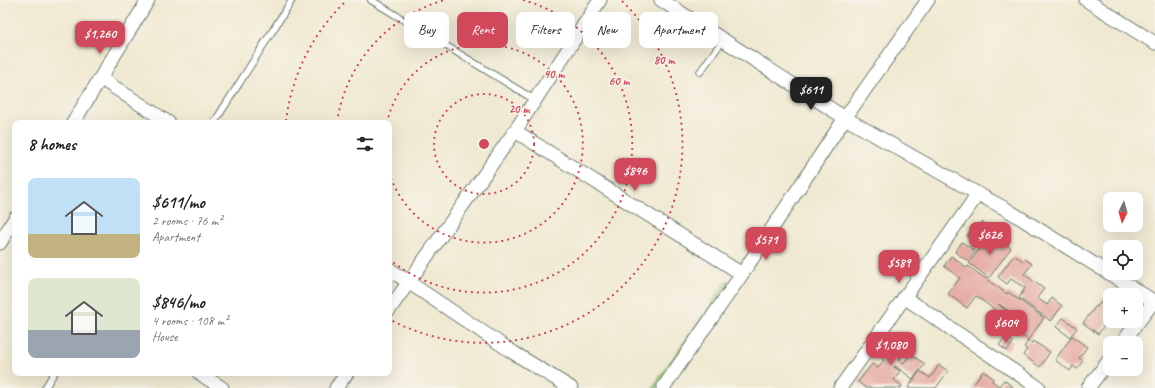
<!DOCTYPE html>
<meta charset="utf-8">
<style>
:root{--surface:#fff;--page:#f2f2f2;--text:#222;--muted:#767676;--accent:#d1495b}
body{margin:0;font-family:Caveat,sans-serif;background:var(--page);color:var(--text);height:100vh;display:flex;flex-direction:column;font-size:15px;white-space:nowrap}
*{box-sizing:border-box;margin:0}
p{font-size:13px;color:var(--muted)}
.icon{flex:none;width:22px;height:22px;fill:none;stroke:currentColor;stroke-width:2;stroke-linecap:round;stroke-linejoin:round}
.map{position:relative;flex:1;overflow:hidden}
.drawer{position:absolute;left:12px;top:120px;width:380px;height:256px;display:flex;flex-direction:column;background:var(--surface);border-radius:8px;box-shadow:0 4px 16px #0002}
.drawer>*{flex:none}
.top-card{position:absolute;left:404px;top:12px;width:380px;height:36px;display:flex;gap:8px}
.needle{width:26px;rotate:185deg}
.fabs{position:absolute;left:1103px;top:192px;display:grid;gap:8px}
.fabs a{display:grid;place-items:center;width:40px;height:40px;border-radius:8px;background:var(--surface);box-shadow:0 4px 16px #0002;font-size:20px}
.price{position:absolute;translate:-50% -34px;padding:0 9px;border-radius:8px;background:var(--accent);color:#fff;font-size:13px;line-height:26px;filter:drop-shadow(0 1px 2px #0008)}
.price::after{content:'';position:absolute;left:50%;top:24px;width:12px;height:9px;margin-left:-6px;background:inherit;clip-path:polygon(0 0,100% 0,50% 100%)}
.price.active{background:#222;color:#fff}
ul{padding:0;list-style:none}
li{display:flex;align-items:center;gap:12px;height:100px;padding:0 16px}
li span{display:grid;place-items:center;flex:none;width:112px;height:80px;border-radius:8px;color:#555}
li>.icon{margin-inline-start:auto}
span .icon{width:48px;height:48px;fill:#fffc;stroke-width:1}
li b{font-size:17px}
h2{display:flex;justify-content:space-between;align-items:center;height:48px;padding:0 16px;font-size:17px}
.tag{padding:0 14px;border-radius:8px;background:var(--surface);box-shadow:0 4px 16px #0002;font-size:14px;line-height:36px}
.tag.active{background:var(--accent);color:#fff}
.map>svg:first-child{display:block}
</style>
<div class="map">
<svg width="1155" height="388" viewBox="0 0 1155 388">
<rect width="100%" height="100%" fill="#f7f3e8"/>
<filter id="ink" filterUnits="userSpaceOnUse"><feTurbulence type="fractalNoise" baseFrequency=".025" numOctaves="2"/><feDisplacementMap in="SourceGraphic" scale="8" xChannelSelector="R" yChannelSelector="G"/><feConvolveMatrix kernelMatrix="1 2 1 2 8 2 1 2 1" color-interpolation-filters="sRGB"/></filter>
<filter id="wash" filterUnits="userSpaceOnUse"><feTurbulence type="fractalNoise" baseFrequency=".012" numOctaves="4" result="noise"/><feDisplacementMap in="SourceGraphic" scale="16" xChannelSelector="R" yChannelSelector="G"/><feGaussianBlur stdDeviation="0.9" result="paint"/><feColorMatrix in="noise" values="0 0 0 0 0 0 0 0 0 0 0 0 0 0 0 0 0 1.4 0 .05"/><feComposite in="paint" operator="in"/></filter>
<g filter="url(#wash)">
<rect width="100%" height="100%" fill="#f0e9d2"/>
<!-- green -->
<path fill="#add783" stroke="#668a5c" d="M727,281H729L730,283L656,388H652Z"/>
<g id="blocks">
<!-- building -->
<path fill="#e6aea5" d="M982,222L991,228L979,245L967,236L974,226L977,228Z
M991,233L1011,248L989,278L969,263Z
M962,242L975,251L968,261L955,252Z
M1014,255L1023,261L1025,259L1032,264L1024,274L1044,289L1037,298L1047,305L1052,298L1062,306L1051,321L1019,298L1025,288L1011,279L1007,284L998,277Z
M951,256L967,268L968,266L1007,294L1008,292L1044,318L1028,340L1013,329L1020,319L999,304V305L1010,313L999,329L987,320L995,310L976,296L967,308L948,294L960,278L944,266Z
M1104,297L1110,302V310L1107,314L1110,317L1098,334L1083,323L1096,306L1097,307Z
M1063,318L1077,328L1070,337L1056,327Z
M895,331L906,339L900,348L906,351L899,360L904,363L910,354L925,364L913,379L895,366L894,367L900,371L894,380L902,386L901,388H866L858,382L872,364L878,368L884,360L878,355Z
M1006,336L1013,342L1007,351L999,345Z
M1072,336L1087,347L1079,358L1083,361L1077,369L1073,366L1070,371L1055,360Z
M1028,341L1032,343L1033,341L1050,352L1040,367L1023,355L1027,349L1024,347Z
M939,365L948,371L936,388H908L920,371L930,378Z
M983,371L993,378L992,381L999,386L1004,380L1013,387L1012,388H971Z"/>
</g>
</g>
<g filter="url(#ink)">
<use href="#blocks" fill-opacity="0" stroke="#68796b" stroke-width="1"/>
<g fill="none" stroke-linecap="round" stroke-linejoin="round">
<!-- lane casing -->
<g stroke="#68796b" stroke-width="8">
<path id="lane" d="M371,0L535,100
M700,72L723,40
M214,123L292,0
M45,388L54,373"/>
</g>
<!-- street casing -->
<g stroke="#68796b" stroke-width="15">
<path id="street" d="M661,0L845,118L978,194L1006,209L1155,302
M1086,0L1155,43
M100,78L169,123
M73,123L148,0
M515,131L742,274
M0,243L15,218
M389,269L514,353L571,388
M904,297L1039,388
M389,310L515,131L600,0
M1122,343L1154,301
M199,373L222,388
M336,388L347,373
M663,388L742,274L845,118L928,0
M840,388L978,194
M1088,388L1110,359"/>
</g>
<!-- lane -->
<use href="#lane" stroke="#fff" stroke-width="6"/>
<!-- street -->
<use href="#street" stroke="#fff" stroke-width="13"/>
</g>
</g>
<!-- distance rings -->
<g fill="none" stroke="#d1495b" stroke-width="2" stroke-dasharray="2 4">
<circle cx="484" cy="144" r="50"/>
<path d="M387 123A99 99 0 1 1 389 172"/>
<path d="M337 122A149 149 0 0 1 445 0M523 0A149 149 0 1 1 389 259"/>
<path d="M286 121A199 199 0 0 1 346 1M622 1A199 199 0 0 1 389 319"/>
</g>
<circle cx="484" cy="144" r="6" fill="#d1495b" stroke="#f7f3e8" stroke-width="2"/>
<g font-size="12" text-anchor="middle" font-weight="bold" fill="#d1495b" stroke="#f7f3e8" stroke-width="3.5" stroke-linejoin="round" paint-order="stroke">
<text x="664" y="64">80 m</text>
<text x="554" y="78">40 m</text>
<text x="619" y="85">60 m</text>
<text x="519" y="113">20 m</text>
</g>
</svg>
<div class="fabs">
<a><svg class="needle" viewBox="-14 -14 28 28"><path d="M0-13l5 13h-10z" fill="#e53935"/><path d="M0 13l5-13h-10z" fill="#767676"/></svg></a>
<a><svg class="icon" aria-label="locate" viewBox="0 0 24 24"><circle cx="12" cy="12" r="6"/><path d="M12 2v4M12 18v4M2 12h4M18 12h4"/></svg></a>
<a>+</a>
<a>−</a>
</div>
<b class="price" style="left:100px;top:55px">$1,260</b>
<b class="price active" style="left:811px;top:111px">$611</b>
<b class="price" style="left:635px;top:192px">$846</b>
<b class="price" style="left:990px;top:256px">$626</b>
<b class="price" style="left:766px;top:261px">$571</b>
<b class="price" style="left:899px;top:284px">$589</b>
<b class="price" style="left:1006px;top:344px">$604</b>
<b class="price" style="left:891px;top:366px">$1,080</b>
<div class="top-card">
<a class="tag">Buy</a>
<a class="tag active">Rent</a>
<a class="tag">Filters</a>
<a class="tag">New</a>
<a class="tag">Apartment</a>
</div>
<section class="drawer">
<h2>8 homes<svg class="icon" aria-label="filters" viewBox="0 0 24 24"><path d="M4 7h16M4 17h16"/><circle cx="9" cy="7" r="2"/><circle cx="15" cy="17" r="2"/></svg></h2>
<ul>
<li><span style="background:linear-gradient(#bfe0f5 70%,#c2b280 0)"><svg class="icon" aria-label="home" viewBox="0 0 24 24"><path d="M3 11l9-7 9 7M6 9v11h12V9"/></svg></span><div><b>$611/mo</b><p>2 rooms · 76 m²</p><p>Apartment</p></div></li>
<li><span style="background:linear-gradient(#dfe7d0 65%,#9aa5b1 0)"><svg class="icon" aria-label="home" viewBox="0 0 24 24"><path d="M3 11l9-7 9 7M6 9v11h12V9"/></svg></span><div><b>$846/mo</b><p>4 rooms · 108 m²</p><p>House</p></div></li>
</ul>
</section>
</div>
